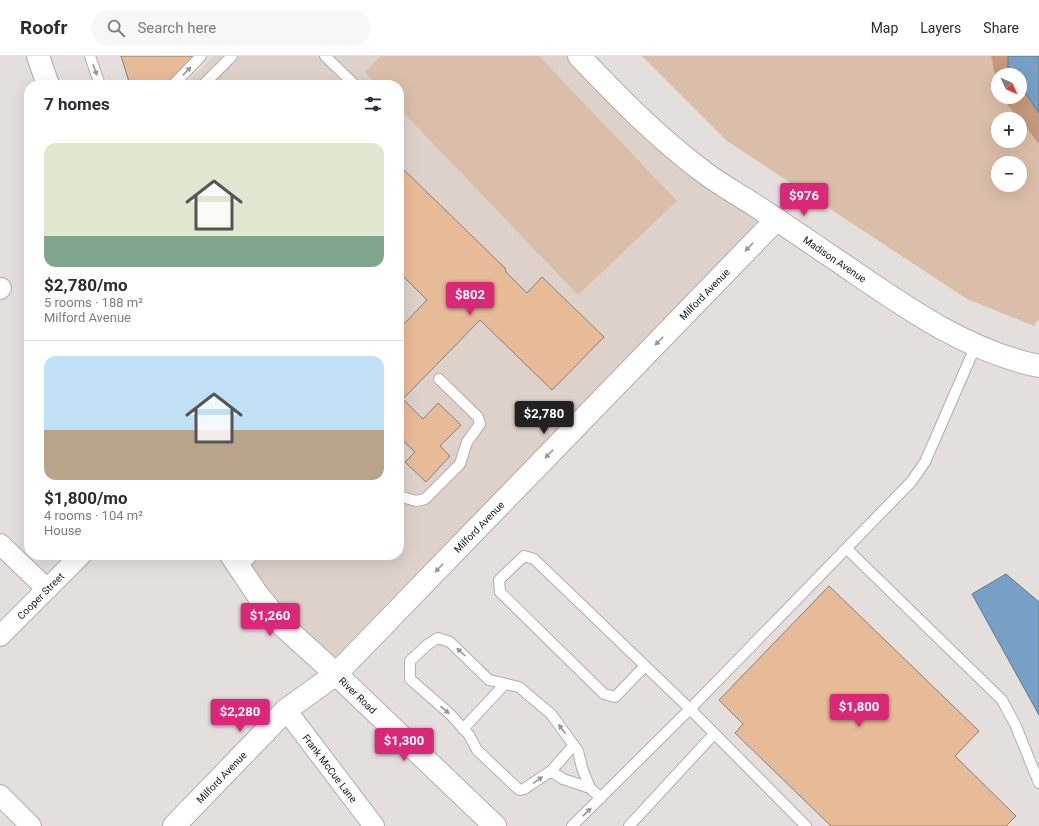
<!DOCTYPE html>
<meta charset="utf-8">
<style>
:root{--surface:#fff;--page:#f7f7f7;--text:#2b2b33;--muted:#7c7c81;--line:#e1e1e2;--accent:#db2777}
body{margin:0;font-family:Roboto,sans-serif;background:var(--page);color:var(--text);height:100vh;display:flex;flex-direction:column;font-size:15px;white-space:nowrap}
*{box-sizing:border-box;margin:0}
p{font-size:13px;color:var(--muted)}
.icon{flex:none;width:22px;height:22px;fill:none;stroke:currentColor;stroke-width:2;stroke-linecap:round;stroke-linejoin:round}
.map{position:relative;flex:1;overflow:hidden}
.details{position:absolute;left:24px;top:24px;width:380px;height:480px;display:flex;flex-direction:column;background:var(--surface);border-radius:16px;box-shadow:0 4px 16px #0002}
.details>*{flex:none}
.needle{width:26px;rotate:134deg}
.buttons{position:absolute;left:991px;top:12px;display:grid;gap:8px}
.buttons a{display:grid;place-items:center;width:36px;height:36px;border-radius:50%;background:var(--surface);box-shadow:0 4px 16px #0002;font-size:20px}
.price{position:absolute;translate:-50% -34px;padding:0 9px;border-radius:4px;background:var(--accent);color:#fff;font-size:13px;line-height:26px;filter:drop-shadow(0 1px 2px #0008)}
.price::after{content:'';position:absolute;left:50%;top:24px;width:12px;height:9px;margin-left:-6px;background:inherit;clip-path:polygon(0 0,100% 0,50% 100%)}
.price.selected{background:#222;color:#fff}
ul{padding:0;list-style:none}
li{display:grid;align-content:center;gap:8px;height:212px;padding:0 20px}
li+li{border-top:1px solid var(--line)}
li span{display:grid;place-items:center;height:124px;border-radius:12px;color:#555}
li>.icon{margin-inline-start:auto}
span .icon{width:72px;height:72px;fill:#fffc;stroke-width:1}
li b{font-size:17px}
h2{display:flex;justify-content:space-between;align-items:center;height:48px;padding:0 20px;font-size:17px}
header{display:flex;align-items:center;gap:24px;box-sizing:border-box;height:56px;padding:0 20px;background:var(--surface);border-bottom:1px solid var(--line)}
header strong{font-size:19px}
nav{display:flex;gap:22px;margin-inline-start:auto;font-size:14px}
.search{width:280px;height:36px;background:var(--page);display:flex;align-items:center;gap:10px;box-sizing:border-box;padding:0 14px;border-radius:22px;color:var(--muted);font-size:15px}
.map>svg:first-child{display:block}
</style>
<header>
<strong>Roofr</strong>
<div class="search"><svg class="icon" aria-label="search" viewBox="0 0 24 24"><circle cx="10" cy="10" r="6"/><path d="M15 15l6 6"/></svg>Search here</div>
<nav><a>Map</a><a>Layers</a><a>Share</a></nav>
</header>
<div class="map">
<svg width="1039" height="770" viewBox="0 0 1039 770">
<rect width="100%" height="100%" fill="#e4dfdc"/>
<!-- built -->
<path fill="#ddd1ca" d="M214,0H579L777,163L336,618L231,499H399V29H184Z"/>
<!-- green -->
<path fill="#dbbea9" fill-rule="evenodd" d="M381,0H539L677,145L578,239L399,52V29H377L365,16Z
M642,0H991L998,32V41H1001L1019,63H998V85H1020V65L1039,88V263L1034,270L967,243L727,85ZM998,107H1020V129H998Z"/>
<!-- forest -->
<path fill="#c59979" d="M991,0H1008V11L1013,19H998V32Z
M1020,29L1039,57V88L1001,41H1020Z"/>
<!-- water -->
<path fill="#77a0c4" stroke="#5a7790" d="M1008,0H1039V57L1020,29V19H1013L1008,11Z
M1006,518L1039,546V659L972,538Z"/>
<!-- building -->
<path fill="#e7ba98" stroke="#84807d" d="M121,0H198L169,29H130Z
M399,109L505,212L506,216L527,237L542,221L604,281L552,334L480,264L403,343L423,363L438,347L461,369L440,390L450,400L426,426L405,406L415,396L399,381V273L427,244L399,216Z
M829,530L979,675L955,700L1016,760L1006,770H831L735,677L743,668L719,644Z"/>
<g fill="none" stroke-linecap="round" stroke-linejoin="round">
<!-- lane casing -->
<g stroke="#b1adaa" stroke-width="12">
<path id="lane" d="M90,0L100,29
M325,0L355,29
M173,29L201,0
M203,29L232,0
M399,440L416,445L425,443L460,408L467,386L480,368L478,361L439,323
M847,493L1002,644L1015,668L1039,727
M240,513L253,499
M645,610L615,641L604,638L500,536L499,524L524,500L534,503L690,653L806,770
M463,673L504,629
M551,715L574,689
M590,732L563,723L551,715L524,733L520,734L516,731L477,694L469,679L451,659L410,623V605L427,589L438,582L450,586L489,624L519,631L551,658L578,695L582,712L590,732L601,742
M572,770L690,653L911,426L925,406L976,289
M629,770L714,678"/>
</g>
<!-- street casing -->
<g stroke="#b1adaa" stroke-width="22">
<g id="street">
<path d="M0,233L1,232"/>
<path d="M0,488L47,533"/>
<path id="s1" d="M0,580L81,499"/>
<path id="s2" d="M286,654L374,770"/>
<path d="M0,739L31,770"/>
</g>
</g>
<!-- secondary casing -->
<g stroke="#b1adaa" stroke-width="24">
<g id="secondary">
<path d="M38,0L48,29"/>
<path id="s3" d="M579,0C619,42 659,83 705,117C721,129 739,139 756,150C782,167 807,184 832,201C896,244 961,294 1039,310"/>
<path id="s4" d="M231,499L257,538L283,570L336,618L495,770"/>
<path id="s5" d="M174,770L286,654L336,618L777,163"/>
</g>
</g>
<!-- lane -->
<use href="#lane" stroke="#fff" stroke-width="10"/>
<!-- street -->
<use href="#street" stroke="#fff" stroke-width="20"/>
<!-- secondary -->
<use href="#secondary" stroke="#fff" stroke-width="22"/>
</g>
<!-- one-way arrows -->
<defs><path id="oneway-solid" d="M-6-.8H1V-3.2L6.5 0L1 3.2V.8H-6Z"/></defs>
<g fill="#979696">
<use href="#oneway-solid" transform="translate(95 14) rotate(70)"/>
<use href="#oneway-solid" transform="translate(187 15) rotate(-46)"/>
<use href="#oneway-solid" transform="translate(749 191) rotate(134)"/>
<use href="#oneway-solid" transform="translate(659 285) rotate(134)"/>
<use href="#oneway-solid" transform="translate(549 398) rotate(134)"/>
<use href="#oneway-solid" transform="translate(439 512) rotate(134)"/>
<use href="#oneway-solid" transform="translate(461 596) rotate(-138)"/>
<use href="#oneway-solid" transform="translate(445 654) rotate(41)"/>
<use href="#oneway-solid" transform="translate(562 673) rotate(-127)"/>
<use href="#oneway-solid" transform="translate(538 724) rotate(-34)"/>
<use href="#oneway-solid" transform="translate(587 756) rotate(-44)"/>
</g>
<g text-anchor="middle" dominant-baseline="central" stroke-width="3.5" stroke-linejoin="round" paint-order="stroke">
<!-- street labels -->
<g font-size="10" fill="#181615" stroke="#e4dfdc">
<text stroke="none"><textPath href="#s3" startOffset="328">Madison Avenue</textPath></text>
<text stroke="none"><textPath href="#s5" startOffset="752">Milford Avenue</textPath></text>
<text stroke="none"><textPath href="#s5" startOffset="428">Milford Avenue</textPath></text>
<text stroke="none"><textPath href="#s1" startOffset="57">Cooper Street</textPath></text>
<text stroke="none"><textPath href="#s4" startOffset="190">River Road</textPath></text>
<text stroke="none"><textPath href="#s2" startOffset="73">Frank McCue Lane</textPath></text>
<text stroke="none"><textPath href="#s5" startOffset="68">Milford Avenue</textPath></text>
</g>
</g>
</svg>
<div class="buttons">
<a><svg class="needle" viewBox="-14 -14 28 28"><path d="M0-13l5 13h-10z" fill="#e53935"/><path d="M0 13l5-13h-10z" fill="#7c7c81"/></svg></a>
<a>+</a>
<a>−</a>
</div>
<b class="price" style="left:804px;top:161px">$976</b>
<b class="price" style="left:470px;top:260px">$802</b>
<b class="price selected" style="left:544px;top:379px">$2,780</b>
<b class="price" style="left:270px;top:581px">$1,260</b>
<b class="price" style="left:859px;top:672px">$1,800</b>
<b class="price" style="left:240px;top:677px">$2,280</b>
<b class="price" style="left:404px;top:706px">$1,300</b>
<section class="details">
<h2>7 homes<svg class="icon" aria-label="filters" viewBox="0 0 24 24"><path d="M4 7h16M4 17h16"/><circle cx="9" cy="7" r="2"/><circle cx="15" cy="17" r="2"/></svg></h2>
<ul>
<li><span style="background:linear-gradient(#dfe7d0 75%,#7fa58c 0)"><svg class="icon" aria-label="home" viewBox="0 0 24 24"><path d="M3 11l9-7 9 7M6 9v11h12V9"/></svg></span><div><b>$2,780/mo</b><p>5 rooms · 188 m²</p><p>Milford Avenue</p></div></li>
<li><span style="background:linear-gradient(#bfe0f5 60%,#b9a48a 0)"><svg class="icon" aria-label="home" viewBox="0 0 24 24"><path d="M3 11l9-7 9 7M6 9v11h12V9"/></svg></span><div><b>$1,800/mo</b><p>4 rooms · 104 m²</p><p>House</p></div></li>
</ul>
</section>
</div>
